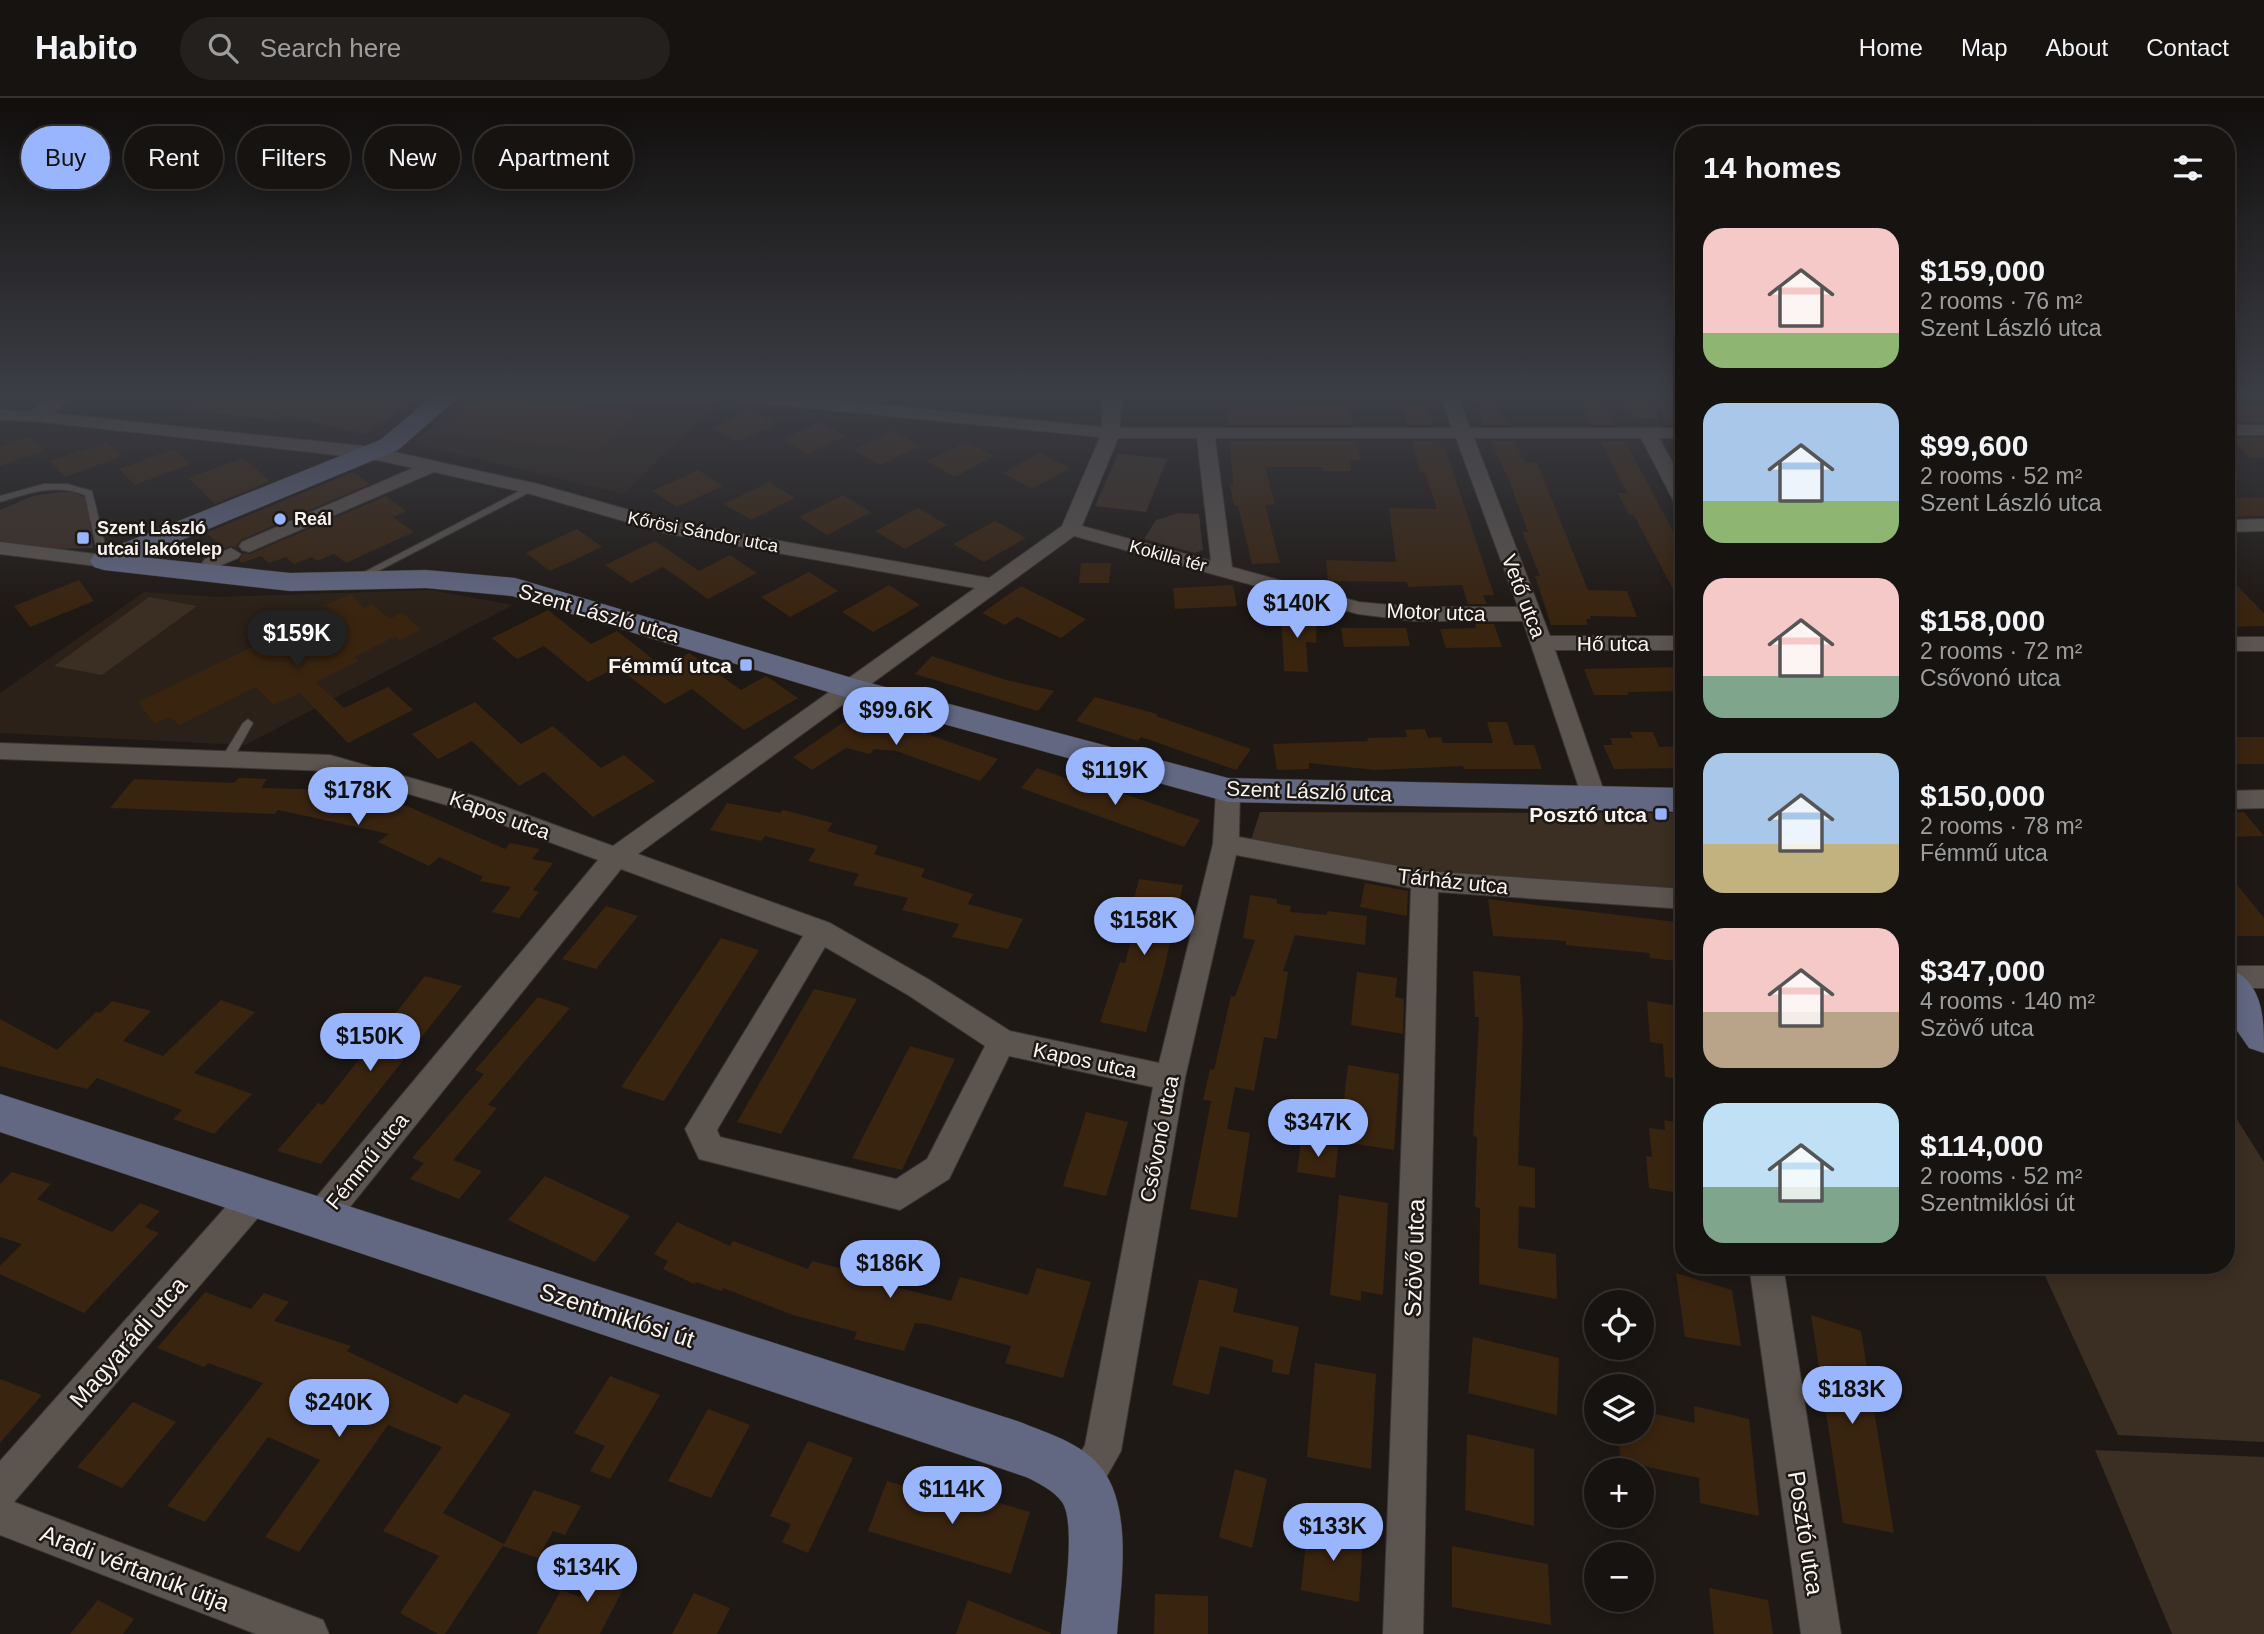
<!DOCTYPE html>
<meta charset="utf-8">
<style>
:root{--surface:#171310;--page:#24201e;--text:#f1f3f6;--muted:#9e9e9f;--line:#363230;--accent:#99b5fd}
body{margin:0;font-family:Arial,sans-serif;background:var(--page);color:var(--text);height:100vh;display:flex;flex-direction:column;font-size:26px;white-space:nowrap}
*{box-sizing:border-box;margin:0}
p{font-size:23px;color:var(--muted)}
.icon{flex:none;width:38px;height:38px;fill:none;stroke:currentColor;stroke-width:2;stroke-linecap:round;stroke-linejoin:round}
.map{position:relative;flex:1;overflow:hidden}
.side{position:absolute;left:1675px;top:28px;width:560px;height:1148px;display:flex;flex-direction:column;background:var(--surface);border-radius:28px;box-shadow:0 4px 18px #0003,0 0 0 2px var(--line)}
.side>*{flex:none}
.top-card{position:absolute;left:21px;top:28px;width:665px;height:63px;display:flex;gap:14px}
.tools{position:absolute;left:1584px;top:1192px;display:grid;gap:14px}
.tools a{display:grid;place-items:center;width:70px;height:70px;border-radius:50%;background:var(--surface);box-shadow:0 4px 18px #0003,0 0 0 2px var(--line);font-size:35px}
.price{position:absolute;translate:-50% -60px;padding:0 16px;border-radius:24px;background:var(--accent);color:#111;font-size:23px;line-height:46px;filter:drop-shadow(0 2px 4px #0008)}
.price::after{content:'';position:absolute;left:50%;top:42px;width:21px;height:16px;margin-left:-10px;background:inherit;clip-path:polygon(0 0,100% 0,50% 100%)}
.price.on{background:#222;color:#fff}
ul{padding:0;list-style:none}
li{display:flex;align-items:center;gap:21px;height:175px;padding:0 28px}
li span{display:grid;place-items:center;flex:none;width:196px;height:140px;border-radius:21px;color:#555}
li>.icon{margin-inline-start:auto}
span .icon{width:84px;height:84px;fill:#fffc;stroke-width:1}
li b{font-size:30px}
h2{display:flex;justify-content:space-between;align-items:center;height:84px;padding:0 28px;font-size:30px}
.pill{padding:0 24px;border-radius:32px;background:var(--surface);box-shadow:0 4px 18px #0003,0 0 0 2px var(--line);font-size:24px;line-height:63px}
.pill.on{background:var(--accent);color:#111}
header{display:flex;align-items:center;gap:42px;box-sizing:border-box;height:98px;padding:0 35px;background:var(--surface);border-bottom:2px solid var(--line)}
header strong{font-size:33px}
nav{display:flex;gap:38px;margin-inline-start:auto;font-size:24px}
.search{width:490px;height:63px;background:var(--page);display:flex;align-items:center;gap:18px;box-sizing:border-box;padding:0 24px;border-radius:38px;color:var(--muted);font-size:26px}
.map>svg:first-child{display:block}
</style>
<header>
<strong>Habito</strong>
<div class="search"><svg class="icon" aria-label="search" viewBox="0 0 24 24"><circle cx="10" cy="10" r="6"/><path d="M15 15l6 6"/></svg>Search here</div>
<nav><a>Home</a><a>Map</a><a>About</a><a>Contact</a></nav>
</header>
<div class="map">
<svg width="2264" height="1536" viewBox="0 0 2264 1536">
<rect width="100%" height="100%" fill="#1f1915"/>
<!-- built -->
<path fill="#2b2118" d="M469,298H704V302L718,303L624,396L415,346L419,339Z
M430,492L513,507L245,647L0,635V595L144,494L216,499Z"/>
<!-- green -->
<path fill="#3b2e23" d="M1118,356L1167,361L1146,414L1095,408Z
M60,394H73L88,401L93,450L53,451L0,446V412L33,398Z
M1179,415L1199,416L1203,452L1195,455L1144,441L1156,422Z
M149,499L197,508L102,577L54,568Z
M1260,714L1680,715L1683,793L1430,779L1251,742Z
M2226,1004L2264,1064V1344L2118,1337L2040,1167H2226Z
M2095,1352L2264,1359V1536H2172Z"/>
<!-- building -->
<path fill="#392410" d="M188,298H423L365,336L270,314L284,323L188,312Z
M483,299L635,315L600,354L440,334Z
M1622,299H1646L1659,320L1634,321Z
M1474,302H1494L1507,327H1484Z
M1580,304H1604L1616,327H1592Z
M1656,306H1680L1684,313V327H1667Z
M1403,307H1426L1433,327H1408Z
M2264,307V324H2226V308Z
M1292,308H1348L1353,327H1229L1228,311L1293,312Z
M751,312L776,326L738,344L712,331Z
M820,324L846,338L809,356L783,342Z
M893,333L920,348L880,367L853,352Z
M30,339L44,353L0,368V349Z
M2226,340H2264V360H2251L2237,347L2226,348Z
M1230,343H1356L1361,362H1349L1351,373H1323L1322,369H1265L1275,406L1265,407L1280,465L1252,466L1238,408H1234L1230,387L1233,386Z
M1412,343H1438L1441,350H1445L1494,497H1483L1487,506H1468L1462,487L1408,489L1407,484L1328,483L1326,462L1396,464L1389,410L1437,411L1425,374H1420Z
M1490,343H1514L1525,365L1537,364L1588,492L1627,493L1637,519L1590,518L1591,521H1586L1588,527H1551L1535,478H1540L1522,434H1528L1507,377Z
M1600,343H1625L1684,454V512L1634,417H1629L1618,395H1627Z
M107,344L122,358L65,379L50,363Z
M966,344L994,358L955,379L927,363Z
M174,351L190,366L135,387L119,371Z
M1040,355L1070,370L1032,391L1003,375Z
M243,360L270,383L215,406L188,380Z
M698,372L723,388L677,409L652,393Z
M353,374L370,386L241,442L236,448L238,451L232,448L224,450L206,435Z
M769,384L795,400L751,422L724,406Z
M843,397L871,414L827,437L799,419Z
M386,398L406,413L393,419L414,434L346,465L334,456L317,463L312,459L294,466L286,459L269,465L261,458L242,465L239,463L243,455L250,456Z
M2226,400H2264V418L2226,419Z
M918,410L947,427L905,451L875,433Z
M995,423L1026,440L984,464L953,446Z
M577,431L602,449L550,473L526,455Z
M655,443L699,473L730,457L757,475L708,501L663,469L631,485L605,467Z
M1081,465H1111L1109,485H1079Z
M809,474L838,493L790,519L761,499Z
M2226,476L2264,515V528L2226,529Z
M79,482L94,503L30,529L14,508Z
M889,487L920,507L873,534L842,514Z
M1233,487L1237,508L1175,511L1173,490Z
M1021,488L1086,521L1061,540L1017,519L1005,527L982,515Z
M351,496L364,510L372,506L390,521L402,514L421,532L400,542L396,538L354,559L358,563L316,584L344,610L388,589L413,612L348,645L300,595L274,607L256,589L179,627L170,619L155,626L138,604L254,548L250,543L328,510L326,507Z
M548,512L591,546L617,533L663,569L689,555L741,592L766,578L798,600L744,632L692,591L665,606L617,569L588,584L544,548L517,561L492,540Z
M1281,515L1317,517L1316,545L1306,544L1308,574L1284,573Z
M1475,526H1494L1502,549L1446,550L1440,531L1476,530Z
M1341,530H1406L1410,548L1344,549Z
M932,558L1006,582L1054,593L1038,613L915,576Z
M1684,569V593L1627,594L1629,597H1594L1584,571Z
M1095,599L1157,616L1156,618L1251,651L1236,672L1141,639L1138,643L1076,623Z
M475,604L521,646L553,628L601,670L624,657L655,683L593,719L544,674L519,688L472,643L438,661L412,636Z
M857,615L877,629L881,624L913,631L998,661L980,683L896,653L874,651L870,656L846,650L812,672L793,659Z
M1487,624H1507L1514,647H1534L1542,671H1464L1463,668L1375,672L1309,665V671L1277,672L1273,646L1368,643L1367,640L1407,639L1405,632L1425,631L1428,640L1441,639L1443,645H1493Z
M1630,634H1653L1659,649L1684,648V670L1614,671L1603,647H1613L1610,640H1633Z
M2226,639H2264V666H2226Z
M1037,670L1113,697L1116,693L1200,722L1184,749L1021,690Z
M239,680L267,681L261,690L336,692L407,708L505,751L510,745L540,751L532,761L553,765L533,792L539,794L519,820L492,814L511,789L480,783L483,779L439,759L429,768L378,744L389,736L278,712L275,716L110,710L134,681L234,685Z
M727,705L780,715L783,712L833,725L827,733L878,748L874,756L925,771L921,779L973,796L968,806L1023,821L1008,851L952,839L959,826L902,812L908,800L853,787L859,776L808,763L816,751L765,738L761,743L710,732Z
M2244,714L2264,738L2226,739V715Z
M2226,773L2264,820V838H2237L2226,824Z
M1139,781L1183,787L1163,876L1146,934L1100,924L1120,864L1125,865L1141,805L1133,804Z
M1365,785L1408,793L1407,818L1360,809Z
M1250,797L1277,801V806L1291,808L1290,814L1327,817V813L1367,818L1365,847L1295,837L1283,873L1288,874L1277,941L1264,939L1254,993L1235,989L1227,1031L1250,1035L1237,1120L1190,1111L1211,1003L1203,1002L1210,971L1214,972L1231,898L1235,899L1255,842L1243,840Z
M1488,801L1684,825V864L1650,860L1649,855L1566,847V843L1493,838Z
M606,808L638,818L596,871L562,861Z
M721,840L759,852L664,1003L621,989Z
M1473,873L1520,878L1523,924L1518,1067L1535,1070V1110L1519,1108L1518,1150L1556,1156L1557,1201L1479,1186L1480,1110L1475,1109L1477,1039L1473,1038L1479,919H1475Z
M1357,874L1397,880L1395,899L1404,901L1403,936L1351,927Z
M425,878L462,888L321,1066L277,1053L318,1005L323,1007Z
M814,891L857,901L781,1036L737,1024Z
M538,899L570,910L488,1007L497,1010L453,1062L482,1073L459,1101L410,1081L424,1065L412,1060L484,976L475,972Z
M221,902L255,914L194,975L252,996L214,1036L173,1021L182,1012L97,980L87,991L0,968V921L57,952L96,914L100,915L112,903L151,913L123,943L163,958Z
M1647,903L1684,909V982L1665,979L1663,946L1650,944Z
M910,948L955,961L902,1072L852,1060Z
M1348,967L1399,976L1394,1052L1339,1043Z
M1086,1014L1128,1024L1106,1098L1063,1088Z
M1664,1022L1684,1025V1096L1649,1090L1646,1058L1652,1059L1649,1030L1665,1032Z
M1301,1042L1338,1049L1335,1080L1297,1074Z
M12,1074L51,1086L37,1101L112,1134L140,1105L160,1113L145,1129L159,1135L84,1215L0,1176V1168L22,1146L0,1139V1086Z
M545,1078L630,1118L595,1164L508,1122Z
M1339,1097L1388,1105L1383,1197L1361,1193V1203L1330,1197Z
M677,1124L730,1148L733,1143L808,1171L812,1163L873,1179L872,1183L951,1203L960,1179L1028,1197L1037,1170L1091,1184L1063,1280L1005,1265L1011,1248L927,1226L915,1225L904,1253L854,1241L857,1234L793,1217L723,1190L721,1193L696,1184L694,1186L663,1171L668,1163L654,1156Z
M1676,1175L1732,1192L1741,1248L1685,1239Z
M1199,1181L1238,1191L1233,1214L1299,1229L1289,1277L1272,1274L1273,1262L1220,1248L1209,1297L1172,1287Z
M205,1194L251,1211L264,1195L289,1204L274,1223L351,1248L347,1253L457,1306L464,1296L511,1316L443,1415L504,1446L445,1536H438L400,1515L439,1458L383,1433L442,1349L388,1327L299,1454L265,1439L320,1362L268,1339L205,1424L167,1408L263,1285L208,1265L204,1269L157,1250Z
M1811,1217L1861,1233L1894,1435L1843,1425Z
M1473,1239L1559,1260L1557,1317L1468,1295Z
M1315,1265L1376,1276L1371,1371L1307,1359Z
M610,1278L660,1297L610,1381L590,1373L605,1348L574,1335Z
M0,1281L42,1297L0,1345Z
M133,1304L176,1324L122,1390L77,1369Z
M1694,1308L1749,1321L1759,1418L1700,1405L1699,1380L1620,1363L1619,1334H1642V1313L1695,1325Z
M708,1311L750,1327L711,1400L668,1383Z
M1467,1336L1534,1351V1428L1465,1412Z
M808,1343L853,1360L808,1455L782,1444L791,1426L770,1418Z
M1235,1371L1267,1381L1252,1450L1219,1439Z
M887,1383L970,1408L974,1398L1030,1414L1011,1476L868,1433Z
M534,1392L581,1408L565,1437L553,1433L538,1460L503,1448Z
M1308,1426L1363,1438L1359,1504L1301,1492Z
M1452,1448L1548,1466L1551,1527L1452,1509Z
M600,1462L632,1474L600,1536H537L561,1492L580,1499Z
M1709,1490L1768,1502L1773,1536H1714Z
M694,1495L730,1510L717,1536H672Z
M1155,1496L1208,1498V1536H1154Z
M98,1502L134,1521L123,1536H70Z
M968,1502L1051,1535L1050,1536H956Z"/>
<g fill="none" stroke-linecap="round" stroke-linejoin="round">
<!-- lane casing -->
<g stroke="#393533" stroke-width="2">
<path id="lane" d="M44,386H67L92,393L109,463L107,465L104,466L99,463L85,397C56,385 29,395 0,404V398Z
M531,387L534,388V392L359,483L356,484L351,481Z
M248,621L253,625L233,661L227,665L223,664L221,661L243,625Z"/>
</g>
<!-- street casing -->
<g stroke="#393533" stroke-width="2">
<path id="street" d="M54,298H75L52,315L372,349L538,386L668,423L989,480L1062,428L1100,339L738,303L729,298H791L1102,329L1103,298H1121L1120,330H1452L1440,298H1458L1470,330H1684V340H1659L1684,385V410L1674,404L1641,340H1474L1550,538H1684V552H1555L1606,699L1603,705L1594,708L1585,705L1582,699L1523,523H1413L1358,516L1074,438L638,756L830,825L928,881L1010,933L1159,965L1213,746L1216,692L1219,686L1228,683L1237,686L1240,692L1239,739L1425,773L1684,791V811L1438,794L1423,1536H1383L1411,790L1236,757L1185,980L1121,1353L1095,1399L1082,1405L1069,1399L1063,1386L1085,1347L1153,989L1009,958L949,1081L900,1112L699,1061L685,1031L803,838L621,771L333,1130L321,1134L309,1130L305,1119L309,1108L598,762L460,711L330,673L0,661V645L330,657L478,699L613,748L975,490L665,435L527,395L434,374L249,454L242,452L239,448L242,444L413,370L372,361L34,323L0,322V312L30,313ZM1118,340H1197L1211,463L1082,428ZM1215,340H1456L1518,509H1413L1359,504L1232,469ZM825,849L908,897L985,948L927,1061L896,1081L720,1039L717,1032Z
M2226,327H2264V337H2226Z
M2264,421V433L2226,434V422Z
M0,444L104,457L114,463L104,469L0,456Z
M231,450L241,456L238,460L212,471L202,465L205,461Z
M2226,539H2264V553H2226Z
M2264,692V710L2226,711V693Z
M2226,868H2264V890H2226Z
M257,1082L268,1086L273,1097L268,1108L14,1404L323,1522L329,1536H256L0,1437V1363L246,1086Z
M1749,1167H1783L1841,1536H1801Z"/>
</g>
<!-- secondary casing -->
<g stroke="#393533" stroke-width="1">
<path id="secondary" d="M433,298H460L398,352L141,459L290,475L426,472L515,480L859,582L1228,680L1684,690V714L1228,704L838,597L512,498L426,490L290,493L104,472L94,469L90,463L94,457L380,342Z
M2226,869C2264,883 2264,920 2264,955L2249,950L2226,917Z
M0,996L1020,1324C1044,1334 1072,1342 1092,1360C1136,1398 1121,1485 1117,1536H1061C1063,1509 1077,1425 1062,1404C1054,1393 1039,1385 1026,1379L0,1034Z"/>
</g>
<!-- lane -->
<use href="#lane" fill="#5b544f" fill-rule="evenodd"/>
<!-- street -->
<use href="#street" fill="#5b544f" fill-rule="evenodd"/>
<!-- secondary -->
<use href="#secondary" fill="#626882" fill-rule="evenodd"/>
</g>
<!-- sky -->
<linearGradient id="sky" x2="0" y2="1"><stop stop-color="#110e0c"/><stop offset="0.58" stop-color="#3c3e46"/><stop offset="1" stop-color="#3c3e46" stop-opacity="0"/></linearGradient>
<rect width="2264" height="513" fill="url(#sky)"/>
<!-- markers -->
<g fill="#99b5fd" stroke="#1f1915" stroke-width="2.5">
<circle cx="280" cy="421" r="7"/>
<rect x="76" y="433" width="14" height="14" rx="3.5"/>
<rect x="739" y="560" width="14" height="14" rx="3.5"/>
<rect x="1654" y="709" width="14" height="14" rx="3.5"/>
</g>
<g text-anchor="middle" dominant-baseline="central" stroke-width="5" stroke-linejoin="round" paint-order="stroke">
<!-- far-poi labels -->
<g font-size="18" font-weight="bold" fill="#f8f4f1" stroke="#1f1915" text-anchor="start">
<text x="294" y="421">Reál</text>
<text x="97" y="430">Szent László<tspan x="97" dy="21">utcai lakótelep</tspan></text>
</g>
<!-- far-street labels -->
<g font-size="18" fill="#f8f4f1" stroke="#1f1915">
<text transform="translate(703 434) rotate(11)">Kőrösi Sándor utca</text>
<text transform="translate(1168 458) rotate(15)">Kokilla tér</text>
</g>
<!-- street labels -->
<g font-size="21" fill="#f8f4f1" stroke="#1f1915">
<text transform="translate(1524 498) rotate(69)">Vető utca</text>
<text transform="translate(1436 514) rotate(2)">Motor utca</text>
<text transform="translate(599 515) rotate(16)">Szent László utca</text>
<text x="1613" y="545">Hő utca</text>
<text transform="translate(1309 693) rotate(2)">Szent László utca</text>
<text transform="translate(500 717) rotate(20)">Kapos utca</text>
<text transform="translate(1453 783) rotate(6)">Tárház utca</text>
<text transform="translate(1085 962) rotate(12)">Kapos utca</text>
<text transform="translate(1159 1041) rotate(-79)">Csővonó utca</text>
<text transform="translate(367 1063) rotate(-51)">Fémmű utca</text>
</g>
<!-- poi labels -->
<g font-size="21" font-weight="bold" fill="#f8f4f1" stroke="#1f1915" text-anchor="end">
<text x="732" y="567">Fémmű utca</text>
<text x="1647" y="716">Posztó utca</text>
</g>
<!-- near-street labels -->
<g font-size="24" fill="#f8f4f1" stroke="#1f1915">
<text transform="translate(1414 1160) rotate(-88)">Szövő utca</text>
<text transform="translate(617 1217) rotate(18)">Szentmiklósi út</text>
<text transform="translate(128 1244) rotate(-49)">Magyarádi utca</text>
<text transform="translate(1806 1435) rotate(81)">Posztó utca</text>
<text transform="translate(135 1470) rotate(21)">Aradi vértanúk útja</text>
</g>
</g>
</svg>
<div class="tools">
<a><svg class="icon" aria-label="locate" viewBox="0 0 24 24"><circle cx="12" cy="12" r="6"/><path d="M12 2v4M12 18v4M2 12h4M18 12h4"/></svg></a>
<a><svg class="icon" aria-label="layers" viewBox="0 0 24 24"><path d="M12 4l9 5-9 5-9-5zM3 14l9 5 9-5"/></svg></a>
<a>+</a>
<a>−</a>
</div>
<b class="price" style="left:1297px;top:542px">$140K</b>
<b class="price on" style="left:297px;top:572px">$159K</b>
<b class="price" style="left:896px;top:649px">$99.6K</b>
<b class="price" style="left:1115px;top:709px">$119K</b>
<b class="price" style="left:358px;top:729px">$178K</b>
<b class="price" style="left:1144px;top:859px">$158K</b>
<b class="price" style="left:370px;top:975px">$150K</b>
<b class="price" style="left:1318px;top:1061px">$347K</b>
<b class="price" style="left:890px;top:1202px">$186K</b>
<b class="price" style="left:1852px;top:1328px">$183K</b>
<b class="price" style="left:339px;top:1341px">$240K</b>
<b class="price" style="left:952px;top:1428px">$114K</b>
<b class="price" style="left:1333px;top:1465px">$133K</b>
<b class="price" style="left:587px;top:1506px">$134K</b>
<div class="top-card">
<a class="pill on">Buy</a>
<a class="pill">Rent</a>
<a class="pill">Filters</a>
<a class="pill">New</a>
<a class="pill">Apartment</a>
</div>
<section class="side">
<h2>14 homes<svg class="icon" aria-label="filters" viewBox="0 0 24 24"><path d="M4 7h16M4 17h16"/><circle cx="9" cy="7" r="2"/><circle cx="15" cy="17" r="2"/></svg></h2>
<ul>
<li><span style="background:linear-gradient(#f6c9c9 75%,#8fb573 0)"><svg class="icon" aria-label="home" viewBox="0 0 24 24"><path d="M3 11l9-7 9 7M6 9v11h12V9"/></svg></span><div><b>$159,000</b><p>2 rooms · 76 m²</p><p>Szent László utca</p></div></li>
<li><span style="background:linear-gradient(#a9c7e8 70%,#8fb573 0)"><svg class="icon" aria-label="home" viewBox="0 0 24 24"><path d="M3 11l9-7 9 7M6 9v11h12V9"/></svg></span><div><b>$99,600</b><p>2 rooms · 52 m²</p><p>Szent László utca</p></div></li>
<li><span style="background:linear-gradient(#f6c9c9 70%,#7fa58c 0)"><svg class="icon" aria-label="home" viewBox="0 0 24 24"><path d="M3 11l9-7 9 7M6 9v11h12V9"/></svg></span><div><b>$158,000</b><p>2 rooms · 72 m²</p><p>Csővonó utca</p></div></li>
<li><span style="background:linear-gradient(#a9c7e8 65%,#c2b280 0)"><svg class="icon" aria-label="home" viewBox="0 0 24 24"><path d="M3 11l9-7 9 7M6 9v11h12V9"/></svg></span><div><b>$150,000</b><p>2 rooms · 78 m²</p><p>Fémmű utca</p></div></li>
<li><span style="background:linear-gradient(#f6c9c9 60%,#b9a48a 0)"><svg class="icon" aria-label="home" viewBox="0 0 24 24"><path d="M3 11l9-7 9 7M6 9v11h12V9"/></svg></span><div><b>$347,000</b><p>4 rooms · 140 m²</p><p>Szövő utca</p></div></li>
<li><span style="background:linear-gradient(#bfe0f5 60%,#7fa58c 0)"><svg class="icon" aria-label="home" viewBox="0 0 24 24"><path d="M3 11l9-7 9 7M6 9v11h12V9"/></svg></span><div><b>$114,000</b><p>2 rooms · 52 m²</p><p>Szentmiklósi út</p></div></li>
</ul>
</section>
</div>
